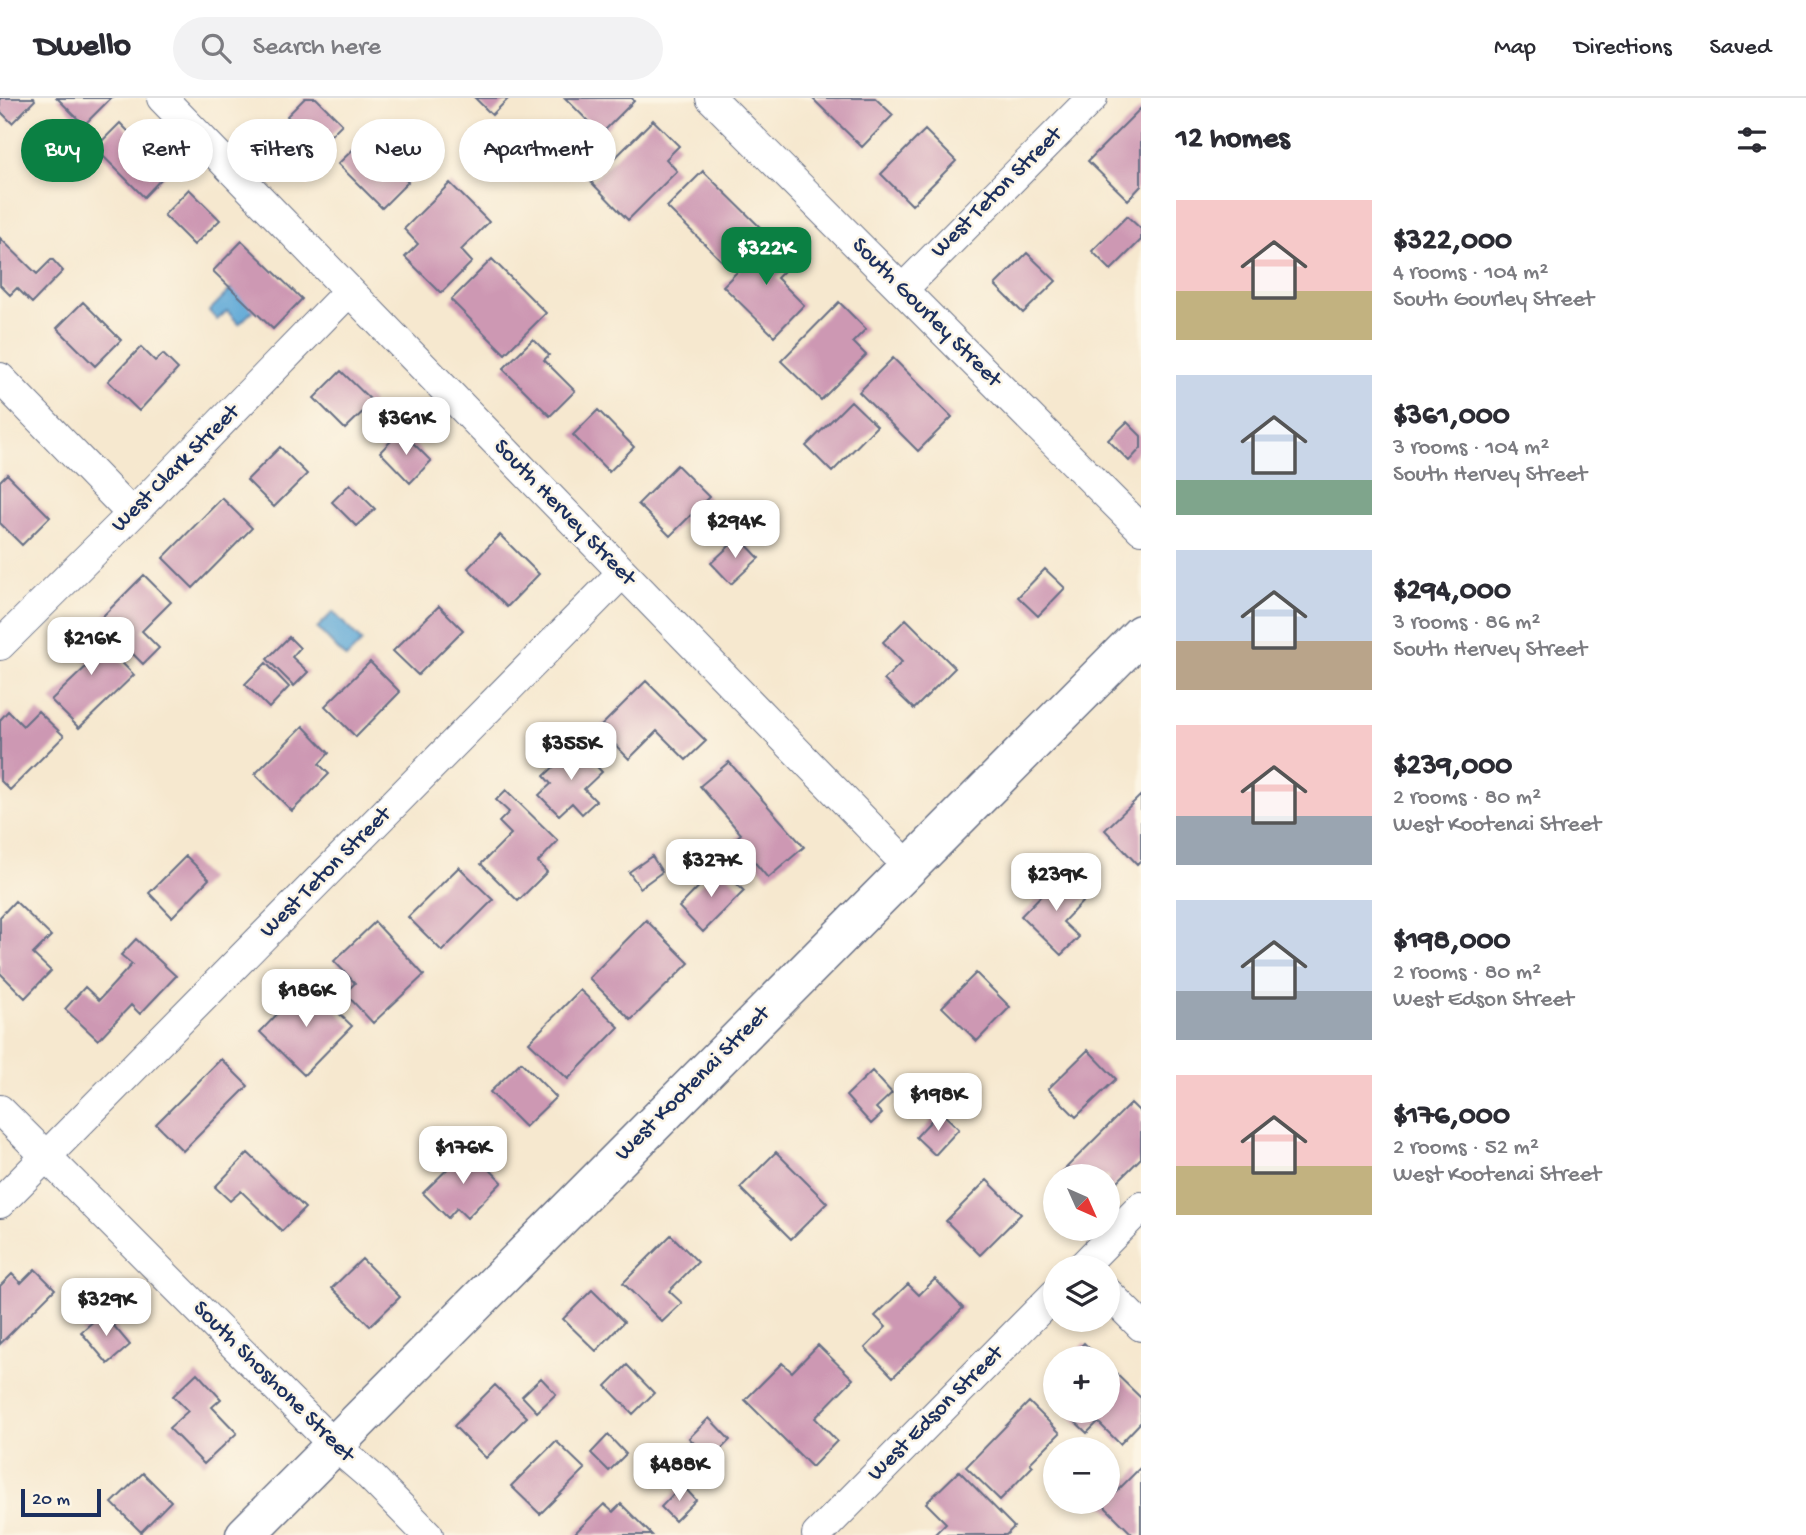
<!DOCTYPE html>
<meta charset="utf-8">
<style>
:root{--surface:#fff;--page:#f2f2f3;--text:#2b2b33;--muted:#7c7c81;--line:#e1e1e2;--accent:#0b8043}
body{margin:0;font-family:"Gochi Hand",sans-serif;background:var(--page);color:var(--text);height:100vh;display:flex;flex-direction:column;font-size:26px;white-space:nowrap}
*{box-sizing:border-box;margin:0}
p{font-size:23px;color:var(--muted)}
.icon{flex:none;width:38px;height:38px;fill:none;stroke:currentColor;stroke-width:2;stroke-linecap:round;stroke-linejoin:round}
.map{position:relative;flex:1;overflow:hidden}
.side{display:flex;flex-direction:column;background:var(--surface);width:665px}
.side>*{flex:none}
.guide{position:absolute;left:21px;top:21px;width:665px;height:63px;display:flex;gap:14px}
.needle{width:46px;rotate:135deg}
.tools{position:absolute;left:1043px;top:1066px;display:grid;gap:14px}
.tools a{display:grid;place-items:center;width:77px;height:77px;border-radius:50%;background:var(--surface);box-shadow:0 4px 10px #0003;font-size:35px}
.scale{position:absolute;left:21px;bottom:18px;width:80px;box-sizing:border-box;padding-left:7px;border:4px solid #1b2f5e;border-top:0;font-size:19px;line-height:24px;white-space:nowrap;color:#1b2f5e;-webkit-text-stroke:5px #fcf5e5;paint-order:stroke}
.price{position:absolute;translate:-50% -60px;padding:0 16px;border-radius:14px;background:#fff;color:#222;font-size:23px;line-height:46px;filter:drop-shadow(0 2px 4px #0008)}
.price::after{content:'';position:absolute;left:50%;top:42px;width:21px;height:16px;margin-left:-10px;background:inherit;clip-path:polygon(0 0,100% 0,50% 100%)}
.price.active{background:var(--accent);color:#fff}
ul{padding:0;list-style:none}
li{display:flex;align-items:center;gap:21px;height:175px;padding:0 35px}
li span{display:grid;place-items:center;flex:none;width:196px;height:140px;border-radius:0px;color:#555}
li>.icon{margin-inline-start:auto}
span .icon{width:84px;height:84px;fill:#fffc;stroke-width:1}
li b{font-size:30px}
h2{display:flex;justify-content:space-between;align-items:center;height:84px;padding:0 35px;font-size:30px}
.tag{padding:0 24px;border-radius:32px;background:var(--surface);box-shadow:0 4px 10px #0003;font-size:24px;line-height:63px}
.tag.active{background:var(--accent);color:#fff}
header{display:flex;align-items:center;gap:42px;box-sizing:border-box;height:98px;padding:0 35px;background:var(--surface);border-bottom:2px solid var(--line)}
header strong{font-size:33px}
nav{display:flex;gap:38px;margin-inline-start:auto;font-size:24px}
.search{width:490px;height:63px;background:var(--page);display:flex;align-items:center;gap:18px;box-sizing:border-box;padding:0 24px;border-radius:38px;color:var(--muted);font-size:26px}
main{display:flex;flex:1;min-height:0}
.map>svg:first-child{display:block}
</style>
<header>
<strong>Dwello</strong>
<div class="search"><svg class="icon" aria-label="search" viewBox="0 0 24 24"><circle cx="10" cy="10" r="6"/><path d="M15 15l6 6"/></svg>Search here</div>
<nav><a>Map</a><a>Directions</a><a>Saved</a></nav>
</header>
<main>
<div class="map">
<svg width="1141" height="1437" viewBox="0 0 1141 1437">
<rect width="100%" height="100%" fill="#fcf5e5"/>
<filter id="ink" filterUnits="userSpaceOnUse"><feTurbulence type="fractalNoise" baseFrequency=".0143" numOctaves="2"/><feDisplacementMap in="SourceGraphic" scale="14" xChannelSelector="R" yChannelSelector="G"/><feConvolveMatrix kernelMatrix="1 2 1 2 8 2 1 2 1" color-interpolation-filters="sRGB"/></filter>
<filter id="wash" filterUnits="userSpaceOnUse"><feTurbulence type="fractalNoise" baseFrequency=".00686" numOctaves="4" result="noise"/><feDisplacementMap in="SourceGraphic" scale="28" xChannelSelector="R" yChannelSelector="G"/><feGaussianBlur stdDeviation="1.57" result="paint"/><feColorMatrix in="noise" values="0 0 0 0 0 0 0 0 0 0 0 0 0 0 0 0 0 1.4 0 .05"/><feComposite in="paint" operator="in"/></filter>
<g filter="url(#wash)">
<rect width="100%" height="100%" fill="#f6e8cf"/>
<!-- water -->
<path fill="#5fa9d7" stroke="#3d6c9a" stroke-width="2" d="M234,188L256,210L239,226L227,213L217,222L209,213Z
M333,514L362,544L346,560L317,530Z"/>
<g id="blocks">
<!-- building -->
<path fill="#cd98b3" d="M0,0H34L35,2L12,25L0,13Z
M57,0H111L84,27Z
M305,0H316L342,26L318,50L287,18Z
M475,0H509L492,17Z
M565,0H632L634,3L601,36Z
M812,0H875L893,17L862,49Z
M1141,10V88L1128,102L1088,63Z
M653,22L679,48L666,61L677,73L628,122L591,84Z
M120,25L168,74L144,99L95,50Z
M925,32L956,63L912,107L881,76Z
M365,40L408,84L382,110L338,66Z
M703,73L763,132L728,169L667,109Z
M450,85L489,124L461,152L472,164L441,195L405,159L418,146L404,131Z
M189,91L220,122L194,147L164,117Z
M1127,118L1141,131V142L1111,172L1092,153Z
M773,138L796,161L777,180L804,207L774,238L723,188Z
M0,140L37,176L52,161L63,173L32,205L17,190L10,197L0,187Z
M242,143L302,201L273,231L213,173Z
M1027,155L1056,183L1023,215L995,187Z
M492,161L546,215L505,256L451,202Z
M83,204L121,242L95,268L57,230Z
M839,204L866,231L853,244L866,257L821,302L781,263Z
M533,241L549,257L544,262L575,293L550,318L503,271Z
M141,249L155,263L163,256L178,271L139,313L108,283Z
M893,260L952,319L918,353L859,294Z
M341,273L373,304L345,331L314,300Z
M851,303L877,328L832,374L806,348Z
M598,312L634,349L609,374L573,337Z
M1127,324L1141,338V350L1129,363L1108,342Z
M401,333L431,363L410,385L380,354Z
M280,349L307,376L274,409L247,382Z
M677,367L709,399L670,438L638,406Z
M7,376L50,419L22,447L0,425V383Z
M350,386L375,411L356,428L332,404Z
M222,400L252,430L193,490L163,460Z
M500,437L539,476L507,509L468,470Z
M739,439L759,460L731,486L711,465Z
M1045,471L1065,490L1038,518L1018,499Z
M144,477L171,504L142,533L159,550L143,566L99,522Z
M439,508L463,532L418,577L393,553Z
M906,521L955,570L914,611L884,582L902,564L883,544Z
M81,523L134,577L79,630L51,602L89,566L64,540Z
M289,539L300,550L292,559L308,574L294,588L267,561Z
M370,564L400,594L356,639L325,608Z
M266,565L289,589L269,610L245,586Z
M646,583L706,643L686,662L657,633L629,661L599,630Z
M8,613L23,628L38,613L64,638L10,692L0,682V622Z
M303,628L329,655L319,666L329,676L292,713L255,676Z
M577,647L602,674L584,691L596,703L582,716L572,705L559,717L539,697L551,686L544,678Z
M729,664L804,749L768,780L735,741L741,736L700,688Z
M506,692L558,743L538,764L547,774L518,803L481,766L511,736L499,724L509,714L496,702Z
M1141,697V762L1137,766L1105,732Z
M186,758L209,781L172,819L149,795Z
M652,758L662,774L640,790L629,774Z
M719,768L744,793L703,834L679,809Z
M459,769L493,802L442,853L408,819Z
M1064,774L1088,798L1063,824L1079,839L1061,857L1021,818Z
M15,803L51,838L33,856L51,873L25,900L0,875V819Z
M646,822L689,865L631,922L589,880Z
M375,824L424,877L373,925L345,895L355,885L334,863Z
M136,841L176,878L140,916L131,907L98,942L65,911L85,889L99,902L132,866L121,857Z
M976,875L1010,909L977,943L942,909Z
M307,885L352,928L304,977L260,934Z
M580,892L619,929L568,981L529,944Z
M1088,952L1116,981L1076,1019L1048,991Z
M221,961L248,988L183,1053L156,1026Z
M521,964L556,999L525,1029L490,994Z
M872,973L892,995L876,1010L882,1016L871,1026L846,998Z
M1131,1005L1141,1015V1060L1108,1093V1078H1058Z
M940,1013L959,1031L935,1057L916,1039Z
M469,1050L502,1084L467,1120L457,1110L448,1120L423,1095Z
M776,1054L827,1105L791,1141L740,1090Z
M248,1055L305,1110L282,1133L241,1093L230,1103L215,1089Z
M987,1082L1021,1116L980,1157L946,1123Z
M671,1137L698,1164L669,1193L682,1205L662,1224L623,1185Z
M362,1161L400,1199L370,1228L332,1190Z
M35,1171L55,1191L0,1246V1188L12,1176L21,1185Z
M935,1181L963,1210L893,1279L865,1250L886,1229L875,1218L908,1186L919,1197Z
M592,1192L624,1224L596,1253L563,1221Z
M103,1215L130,1247L108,1266L81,1234Z
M1084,1245L1099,1260H1070Z
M818,1247L853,1281L815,1320L837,1343L812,1369L745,1302L782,1265L792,1274Z
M627,1267L654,1295L633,1316L606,1288Z
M1108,1268L1141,1300V1324L1120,1346L1098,1324L1087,1335L1063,1312H1108Z
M197,1275L221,1301L212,1309L237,1335L204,1366L169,1330L188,1313L173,1298Z
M541,1280L556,1296L537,1314L522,1298Z
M495,1287L527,1319L486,1360L454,1328Z
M1029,1304L1060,1335L1030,1365L1033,1368L1000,1402L966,1369Z
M709,1320L730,1342L710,1362L689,1340Z
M608,1337L626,1356L609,1373L591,1355Z
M556,1343L585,1371L540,1416L511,1388Z
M1141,1369V1437H1133L1103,1407Z
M959,1373L1014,1429L1006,1437H934L946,1425L926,1405Z
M143,1375L171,1403L141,1434L112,1405Z
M682,1387L696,1402L675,1423L661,1409Z
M604,1406L613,1414L621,1406L652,1437H573Z"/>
</g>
</g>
<g filter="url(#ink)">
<use href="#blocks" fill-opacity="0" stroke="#687086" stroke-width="2"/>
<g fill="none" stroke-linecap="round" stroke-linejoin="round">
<!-- street casing -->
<g stroke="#687086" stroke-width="32">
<path id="street" d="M162,0L909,769
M711,0L1141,431
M903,191L1092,0
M0,280L132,416
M0,547L132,416L349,193
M0,1012L334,1347L370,1378L428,1437
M0,1105L622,475
M1082,1169L1141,1109
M1108,1195L1141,1228
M817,1437L1055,1196"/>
</g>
<!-- secondary casing -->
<g stroke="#687086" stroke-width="41">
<path id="secondary" d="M245,1437L1141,536"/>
</g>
<!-- street -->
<use href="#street" stroke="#fff" stroke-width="30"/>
<!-- secondary -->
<use href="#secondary" stroke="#fff" stroke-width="38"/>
</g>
</g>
<g text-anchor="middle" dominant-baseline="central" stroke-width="5" stroke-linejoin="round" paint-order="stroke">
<!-- street labels -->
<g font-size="23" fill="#1b2f5e" stroke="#fcf5e5">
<text transform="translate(997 95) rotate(-45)">West Teton Street</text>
<text transform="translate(926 215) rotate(45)">South Gourley Street</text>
<text transform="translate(176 371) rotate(-45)">West Clark Street</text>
<text transform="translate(564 415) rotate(46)">South Hervey Street</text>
<text transform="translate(326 775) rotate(-45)">West Teton Street</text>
<text transform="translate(693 986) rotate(-45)">West Kootenai Street</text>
<text transform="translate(273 1284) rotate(45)">South Shoshone Street</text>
<text transform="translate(936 1316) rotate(-45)">West Edson Street</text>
</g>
</g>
</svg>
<div class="tools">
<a><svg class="needle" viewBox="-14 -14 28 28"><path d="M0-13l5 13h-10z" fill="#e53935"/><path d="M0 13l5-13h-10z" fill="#7c7c81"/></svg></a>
<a><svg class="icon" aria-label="layers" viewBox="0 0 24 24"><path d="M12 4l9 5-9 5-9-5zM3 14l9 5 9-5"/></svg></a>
<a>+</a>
<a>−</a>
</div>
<div class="scale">20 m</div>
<b class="price active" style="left:766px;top:189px">$322K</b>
<b class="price" style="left:406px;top:359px">$361K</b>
<b class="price" style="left:735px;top:462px">$294K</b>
<b class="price" style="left:91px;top:579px">$216K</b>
<b class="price" style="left:571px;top:684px">$355K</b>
<b class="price" style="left:711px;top:801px">$327K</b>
<b class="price" style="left:1056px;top:815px">$239K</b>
<b class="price" style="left:306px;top:931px">$186K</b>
<b class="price" style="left:938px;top:1035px">$198K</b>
<b class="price" style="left:463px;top:1088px">$176K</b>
<b class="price" style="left:106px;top:1240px">$329K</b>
<b class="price" style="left:679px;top:1405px">$488K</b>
<div class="guide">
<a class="tag active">Buy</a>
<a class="tag">Rent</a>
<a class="tag">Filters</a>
<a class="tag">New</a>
<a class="tag">Apartment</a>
</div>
</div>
<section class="side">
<h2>12 homes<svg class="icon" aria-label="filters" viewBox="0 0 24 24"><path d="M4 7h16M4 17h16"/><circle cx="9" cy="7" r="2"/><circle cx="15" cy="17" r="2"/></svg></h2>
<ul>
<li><span style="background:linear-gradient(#f6c9c9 65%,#c2b280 0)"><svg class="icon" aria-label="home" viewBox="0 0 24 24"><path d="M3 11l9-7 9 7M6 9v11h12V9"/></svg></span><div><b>$322,000</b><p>4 rooms · 104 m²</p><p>South Gourley Street</p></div></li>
<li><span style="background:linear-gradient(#c9d6e8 75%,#7fa58c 0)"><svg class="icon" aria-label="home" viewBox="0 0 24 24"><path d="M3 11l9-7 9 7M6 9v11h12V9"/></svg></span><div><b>$361,000</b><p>3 rooms · 104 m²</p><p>South Hervey Street</p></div></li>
<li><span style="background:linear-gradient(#c9d6e8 65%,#b9a48a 0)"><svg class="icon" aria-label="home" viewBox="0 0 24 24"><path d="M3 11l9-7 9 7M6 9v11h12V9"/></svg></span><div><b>$294,000</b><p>3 rooms · 86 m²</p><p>South Hervey Street</p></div></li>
<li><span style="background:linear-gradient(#f6c9c9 65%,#9aa5b1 0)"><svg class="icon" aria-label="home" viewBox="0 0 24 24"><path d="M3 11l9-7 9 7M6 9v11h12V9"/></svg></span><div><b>$239,000</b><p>2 rooms · 80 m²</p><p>West Kootenai Street</p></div></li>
<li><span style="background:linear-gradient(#c9d6e8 65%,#9aa5b1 0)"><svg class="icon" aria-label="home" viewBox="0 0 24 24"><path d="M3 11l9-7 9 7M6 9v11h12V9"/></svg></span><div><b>$198,000</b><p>2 rooms · 80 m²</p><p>West Edson Street</p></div></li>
<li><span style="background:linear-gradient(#f6c9c9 65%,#c2b280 0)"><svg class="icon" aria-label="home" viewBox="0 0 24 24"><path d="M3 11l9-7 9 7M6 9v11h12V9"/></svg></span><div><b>$176,000</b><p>2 rooms · 52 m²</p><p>West Kootenai Street</p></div></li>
</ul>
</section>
</main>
